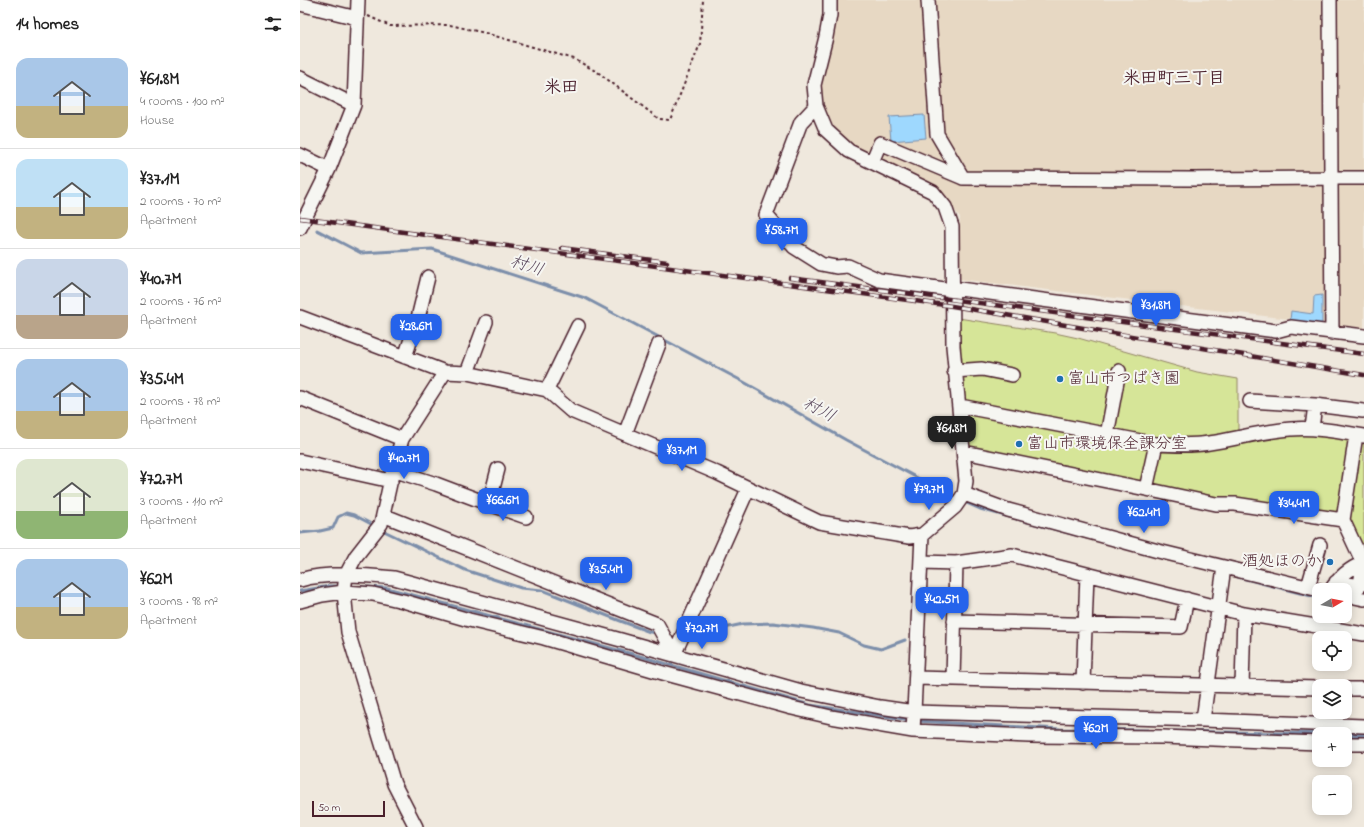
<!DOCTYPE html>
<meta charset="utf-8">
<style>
:root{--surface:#fff;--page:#f6f6f6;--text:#222;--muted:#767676;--line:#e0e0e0;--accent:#2563eb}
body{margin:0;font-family:"Indie Flower","Klee One",sans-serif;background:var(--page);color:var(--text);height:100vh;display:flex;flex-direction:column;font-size:15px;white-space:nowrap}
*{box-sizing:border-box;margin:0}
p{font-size:13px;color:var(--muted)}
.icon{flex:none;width:22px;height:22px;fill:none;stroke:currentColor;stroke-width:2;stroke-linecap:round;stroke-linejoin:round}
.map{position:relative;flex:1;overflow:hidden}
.details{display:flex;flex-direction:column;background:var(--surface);width:300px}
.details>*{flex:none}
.needle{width:26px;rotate:80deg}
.fabs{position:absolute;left:1012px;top:583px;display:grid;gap:8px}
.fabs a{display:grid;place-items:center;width:40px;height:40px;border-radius:8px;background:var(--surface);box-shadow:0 2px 10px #0003;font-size:20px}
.scale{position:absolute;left:12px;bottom:10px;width:73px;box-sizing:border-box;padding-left:4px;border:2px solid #4a1f2b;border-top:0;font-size:11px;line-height:14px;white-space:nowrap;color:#4a1f2b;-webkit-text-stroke:3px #f6f6f2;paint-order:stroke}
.price{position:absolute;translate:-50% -34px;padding:0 9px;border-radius:8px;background:var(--accent);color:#fff;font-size:13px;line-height:26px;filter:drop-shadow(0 1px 2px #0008)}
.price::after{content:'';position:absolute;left:50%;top:24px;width:12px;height:9px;margin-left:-6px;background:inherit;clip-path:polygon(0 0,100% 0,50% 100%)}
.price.on{background:#222;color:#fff}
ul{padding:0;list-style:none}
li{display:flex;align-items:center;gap:12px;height:100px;padding:0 16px}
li+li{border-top:1px solid var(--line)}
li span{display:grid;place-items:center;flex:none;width:112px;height:80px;border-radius:12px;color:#555}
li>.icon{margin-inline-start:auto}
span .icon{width:48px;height:48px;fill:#fffc;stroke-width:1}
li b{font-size:17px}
h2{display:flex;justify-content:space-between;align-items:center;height:48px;padding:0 16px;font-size:17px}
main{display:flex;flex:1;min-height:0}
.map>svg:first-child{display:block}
</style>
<main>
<section class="details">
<h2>14 homes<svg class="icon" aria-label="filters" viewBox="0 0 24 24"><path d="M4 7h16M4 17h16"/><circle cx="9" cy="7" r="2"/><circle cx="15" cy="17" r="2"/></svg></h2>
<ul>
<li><span style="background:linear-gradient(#a9c7e8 60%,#c2b280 0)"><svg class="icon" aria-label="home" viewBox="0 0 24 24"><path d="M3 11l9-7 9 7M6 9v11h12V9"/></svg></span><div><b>¥61.8M</b><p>4 rooms · 100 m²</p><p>House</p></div></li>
<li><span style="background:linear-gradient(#bfe0f5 60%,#c2b280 0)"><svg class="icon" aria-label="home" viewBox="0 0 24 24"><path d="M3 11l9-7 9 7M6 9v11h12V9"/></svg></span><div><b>¥37.1M</b><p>2 rooms · 70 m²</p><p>Apartment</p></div></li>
<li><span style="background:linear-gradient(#c9d6e8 70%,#b9a48a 0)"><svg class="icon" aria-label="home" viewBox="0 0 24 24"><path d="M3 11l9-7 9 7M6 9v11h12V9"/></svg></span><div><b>¥40.7M</b><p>2 rooms · 76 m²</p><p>Apartment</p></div></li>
<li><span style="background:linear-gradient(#a9c7e8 65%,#c2b280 0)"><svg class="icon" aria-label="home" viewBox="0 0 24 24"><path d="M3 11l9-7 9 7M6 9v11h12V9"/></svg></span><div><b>¥35.4M</b><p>2 rooms · 78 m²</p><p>Apartment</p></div></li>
<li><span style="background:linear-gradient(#dfe7d0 65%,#8fb573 0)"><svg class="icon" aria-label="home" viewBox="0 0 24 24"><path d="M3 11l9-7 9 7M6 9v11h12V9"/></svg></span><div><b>¥72.7M</b><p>3 rooms · 110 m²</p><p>Apartment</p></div></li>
<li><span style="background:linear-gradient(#a9c7e8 60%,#c2b280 0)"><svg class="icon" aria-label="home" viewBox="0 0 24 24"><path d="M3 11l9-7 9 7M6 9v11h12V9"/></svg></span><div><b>¥62M</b><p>3 rooms · 98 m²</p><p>Apartment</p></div></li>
</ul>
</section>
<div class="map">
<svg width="1064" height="827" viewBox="0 0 1064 827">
<rect width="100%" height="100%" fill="#efe8dd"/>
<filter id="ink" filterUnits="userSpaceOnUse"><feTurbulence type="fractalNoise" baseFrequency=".025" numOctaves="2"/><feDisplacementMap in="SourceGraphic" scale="8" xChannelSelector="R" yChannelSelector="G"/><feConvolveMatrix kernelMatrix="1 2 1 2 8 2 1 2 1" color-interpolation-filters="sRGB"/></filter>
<g filter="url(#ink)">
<!-- built -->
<path fill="#e7d8c3" d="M537,0H1064V328L658,279L660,217L641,193L622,178L552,145L535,130L524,106L521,90L536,20Z"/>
<!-- green -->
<path fill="#d6e598" stroke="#908262" d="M658,318L755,333L778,338L897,372L938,379V443L1003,434L1064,439V559L1046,516L949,504L670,450L660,352Z"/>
<!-- water -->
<path fill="#9ed8fe" stroke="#7c8eaa" d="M624,115L626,138L591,141L589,117Z
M1022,295V324L990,320L991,311L1013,314L1014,296Z"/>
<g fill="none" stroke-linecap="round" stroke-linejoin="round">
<!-- stream -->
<path stroke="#7c8eaa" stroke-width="3" d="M17,230L61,253L132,249L285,298L442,381L546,440L657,499
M662,501L680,509L787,538
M82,530L165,570L221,588L242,590L318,620L350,632L357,633
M0,533L20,531L33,528L38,517L46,513L54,515L75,526
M938,577L1019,598
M47,586L87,588L336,655L510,705L611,720
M0,591L30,586H42
M388,634L401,633L443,624L473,623L513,628L539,633L564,645L581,649L605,640
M616,721L760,729L848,730
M872,731L1030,734
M1045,734L1064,735"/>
<!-- minor casing -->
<g stroke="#4a1f2b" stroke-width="16">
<path id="minor" d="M628,0L637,134L663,178L892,179L1031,178L1030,0
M0,4L57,18
M0,78L54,105
M516,106L501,122L466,215L494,247L521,264L536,267L548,266L579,280L652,290
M0,155L29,169
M572,162L580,143L663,178
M0,228L29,169L54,105L58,0
M652,288L976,331L991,327L1064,336
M0,317L145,372L167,373L247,390L271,411L417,473L519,522L609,537L622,535L655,507L664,494L666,481L653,346L652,227L645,207L633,192L549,151L526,130L516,106L514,85L526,37L530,15V0
M1032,333L1031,178H1064
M105,357L118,318L128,277
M654,371L682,369L712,375
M167,373L186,322
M247,390L278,326
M0,398L102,439
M950,401L1015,405
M660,406L856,444C874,445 892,446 909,443C936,439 963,431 991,429C1015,427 1040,432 1064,436
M1012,428L1015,405L1063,411
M325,434L359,344
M807,435L819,371
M664,452L846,489L856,444
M0,461L91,481
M93,470L136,484L189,504L198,469
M846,489L916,504H935L1043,520L1056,435
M664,494L708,510L858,551L1019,590
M189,504L226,517
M83,515L357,624L374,655L448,489
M621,562L656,563L712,555L944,614L1064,634
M924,567L903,720L1064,726
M0,580C27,572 65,575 94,578L321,640L501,691L580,707L614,712L622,535
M1036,582L1060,586L1063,563
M1008,587L1020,545
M1031,590C1039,577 1048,569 1063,563L1043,520
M1045,595L1064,599
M0,601L22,595L44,592L73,594L103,601L169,620L244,638L363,673L492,708L531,717L613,731
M654,621L881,627L887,599
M616,678L1019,688
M653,679L656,563
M783,683L787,574
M942,687L944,614
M1045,689H1064
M903,720L614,712L613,731L729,736L863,737L1019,743
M1045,744H1064
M116,827L94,784L85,754L48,632L44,592L46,575L56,556L81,524L93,470L102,439L145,372"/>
</g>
<!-- path -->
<path stroke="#4a1f2b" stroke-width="2" stroke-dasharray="3 3" stroke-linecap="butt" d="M68,16L90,26L150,25L185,33L274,59L299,73L359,119L370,120L400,44L403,0"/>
<!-- minor -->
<use href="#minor" stroke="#f6f6f2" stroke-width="13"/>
<!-- rail casing -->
<g stroke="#4a1f2b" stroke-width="4.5">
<path id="rail" d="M0,218L652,306L1064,375
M262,248L367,262
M490,278L1064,354"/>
</g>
<!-- rail -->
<use href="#rail" stroke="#f6f6f2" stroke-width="3" stroke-dasharray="9" stroke-linecap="butt"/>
</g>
</g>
<!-- markers -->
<g fill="#1f6fb2" stroke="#f6f6f2" stroke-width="1.5">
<circle cx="760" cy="379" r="4"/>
<circle cx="719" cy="444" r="4"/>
<circle cx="1030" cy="562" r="4"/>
</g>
<g text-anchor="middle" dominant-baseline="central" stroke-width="4" stroke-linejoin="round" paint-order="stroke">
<!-- poi labels -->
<g font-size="16" fill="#4a1f2b" stroke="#f6f6f2" text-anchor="start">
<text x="768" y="379">富山市つばき園</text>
<text x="727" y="444">富山市環境保全課分室</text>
<text x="1022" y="562" text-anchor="end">酒処ほのか</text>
</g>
<!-- neighbourhood labels -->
<g font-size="17" font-weight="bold" fill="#4a1f2b" stroke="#f6f6f2">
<text x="874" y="78">米田町三丁目</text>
<text x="261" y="87">米田</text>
</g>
<!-- water labels -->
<g font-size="17" font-style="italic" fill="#5f4d60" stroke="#f6f6f2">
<text transform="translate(227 266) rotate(18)">村川</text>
<text transform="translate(519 410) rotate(28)">村川</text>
</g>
</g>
</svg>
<div class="fabs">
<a><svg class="needle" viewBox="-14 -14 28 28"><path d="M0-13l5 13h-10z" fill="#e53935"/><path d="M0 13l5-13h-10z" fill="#767676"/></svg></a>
<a><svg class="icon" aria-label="locate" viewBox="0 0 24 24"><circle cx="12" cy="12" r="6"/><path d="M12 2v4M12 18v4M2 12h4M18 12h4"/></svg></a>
<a><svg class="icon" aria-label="layers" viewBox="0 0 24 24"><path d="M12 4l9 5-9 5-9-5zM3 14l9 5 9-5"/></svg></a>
<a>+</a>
<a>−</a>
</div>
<div class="scale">50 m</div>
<b class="price" style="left:482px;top:252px">¥58.7M</b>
<b class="price" style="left:856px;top:327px">¥31.8M</b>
<b class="price" style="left:116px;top:348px">¥28.6M</b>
<b class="price on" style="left:652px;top:450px">¥61.8M</b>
<b class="price" style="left:382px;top:472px">¥37.1M</b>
<b class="price" style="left:104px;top:480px">¥40.7M</b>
<b class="price" style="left:629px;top:511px">¥79.7M</b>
<b class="price" style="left:203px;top:522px">¥66.6M</b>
<b class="price" style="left:994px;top:525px">¥34.4M</b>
<b class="price" style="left:844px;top:534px">¥62.4M</b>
<b class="price" style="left:306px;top:591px">¥35.4M</b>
<b class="price" style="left:642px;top:621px">¥42.5M</b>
<b class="price" style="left:402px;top:650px">¥72.7M</b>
<b class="price" style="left:796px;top:750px">¥62M</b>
</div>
</main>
